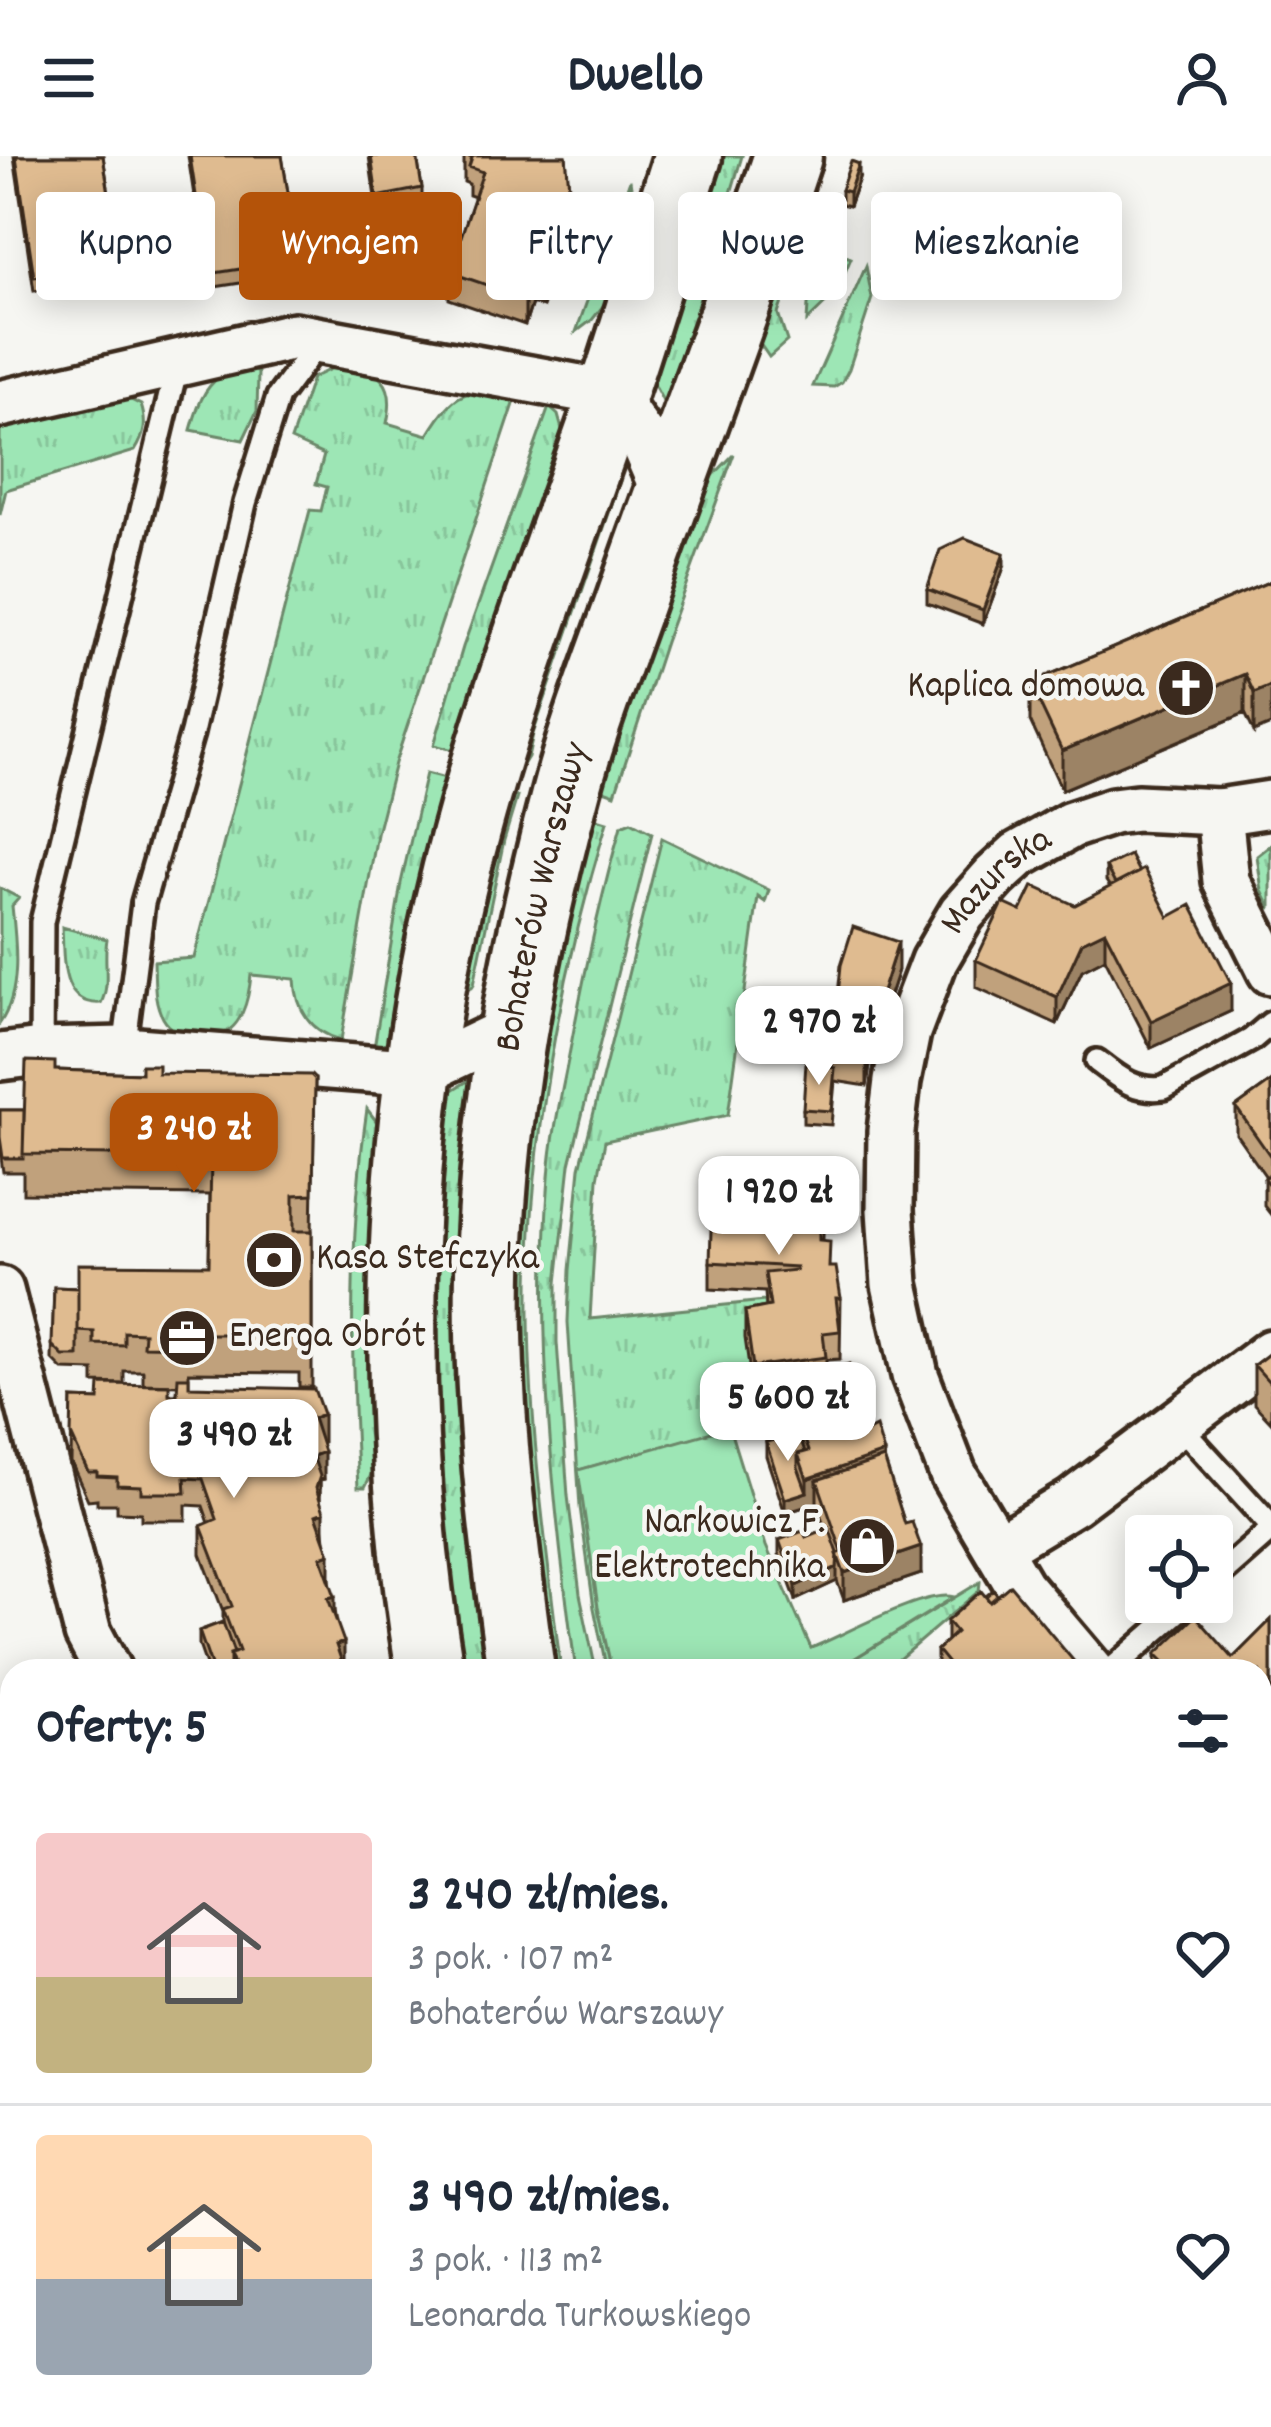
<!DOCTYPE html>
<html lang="pl">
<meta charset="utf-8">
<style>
:root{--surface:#fff;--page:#f6f6f7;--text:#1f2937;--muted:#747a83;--line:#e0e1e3;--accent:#b45309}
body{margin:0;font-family:Dekko,sans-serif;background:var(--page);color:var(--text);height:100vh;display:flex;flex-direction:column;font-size:45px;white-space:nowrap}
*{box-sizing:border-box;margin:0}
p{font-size:39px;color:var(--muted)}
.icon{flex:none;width:66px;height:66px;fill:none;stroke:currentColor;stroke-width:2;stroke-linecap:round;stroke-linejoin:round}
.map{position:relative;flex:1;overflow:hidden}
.side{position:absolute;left:0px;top:1503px;width:1272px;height:768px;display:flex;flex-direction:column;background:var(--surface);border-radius:36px 36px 0 0;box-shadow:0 6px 30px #0003}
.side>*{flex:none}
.guide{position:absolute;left:36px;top:36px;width:1200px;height:108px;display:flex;gap:24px}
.fabs{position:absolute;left:1125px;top:1359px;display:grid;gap:24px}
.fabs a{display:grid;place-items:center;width:108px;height:108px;border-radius:12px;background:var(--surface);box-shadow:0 6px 30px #0003;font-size:60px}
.price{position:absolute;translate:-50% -102px;padding:0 27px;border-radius:24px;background:#fff;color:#222;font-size:39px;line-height:78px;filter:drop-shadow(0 3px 6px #0008)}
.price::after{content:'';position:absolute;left:50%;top:72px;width:36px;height:27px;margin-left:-18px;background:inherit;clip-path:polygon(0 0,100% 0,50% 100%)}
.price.selected{background:var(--accent);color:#fff}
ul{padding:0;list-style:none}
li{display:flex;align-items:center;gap:36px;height:300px;padding:0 36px}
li+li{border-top:3px solid var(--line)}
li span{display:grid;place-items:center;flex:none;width:336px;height:240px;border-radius:12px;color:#555}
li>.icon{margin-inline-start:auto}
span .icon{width:144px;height:144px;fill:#fffc;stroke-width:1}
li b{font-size:51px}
h2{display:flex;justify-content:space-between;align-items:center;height:144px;padding:0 36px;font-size:51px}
.tag{padding:0 42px;border-radius:12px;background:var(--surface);box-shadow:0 6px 30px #0003;font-size:42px;line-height:108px}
.tag.selected{background:var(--accent);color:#fff}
header{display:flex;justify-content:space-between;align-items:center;height:156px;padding:0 36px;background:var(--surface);font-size:54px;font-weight:800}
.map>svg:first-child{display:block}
</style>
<header><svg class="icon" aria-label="menu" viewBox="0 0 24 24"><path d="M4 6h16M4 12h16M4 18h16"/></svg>Dwello<svg class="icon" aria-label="person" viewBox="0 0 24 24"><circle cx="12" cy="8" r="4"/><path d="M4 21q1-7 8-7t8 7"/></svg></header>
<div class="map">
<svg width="1271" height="2271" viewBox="0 0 1271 2271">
<defs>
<pattern id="grass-tufts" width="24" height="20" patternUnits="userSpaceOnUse" patternTransform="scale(3)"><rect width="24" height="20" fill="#9de6b5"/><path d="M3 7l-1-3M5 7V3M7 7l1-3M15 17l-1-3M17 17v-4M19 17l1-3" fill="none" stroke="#88c59b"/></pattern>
</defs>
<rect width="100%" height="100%" fill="#f6f6f2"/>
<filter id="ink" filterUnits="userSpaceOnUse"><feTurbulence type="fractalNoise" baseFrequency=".00833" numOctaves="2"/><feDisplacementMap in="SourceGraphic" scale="24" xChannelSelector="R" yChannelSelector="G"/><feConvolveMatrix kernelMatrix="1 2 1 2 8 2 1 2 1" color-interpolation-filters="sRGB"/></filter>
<g filter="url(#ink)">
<!-- grass -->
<path fill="url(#grass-tufts)" stroke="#6c886a" stroke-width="3" d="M721,0H742L667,253L649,219Z
M630,24L636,66L611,140L592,164L576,176Z
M824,91L851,102L836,137L807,165L809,134Z
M866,110L872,142L849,213L842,226L834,231L813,230Z
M792,118L778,158L787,185L769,201L760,188L758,178Z
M234,208L249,209L258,217L257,255L243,284L191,274C200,240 206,229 234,208Z
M341,208C379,215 397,224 387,267L428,279C456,234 465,230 516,242L395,607L377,678L341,884C311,876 296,854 295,823L251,819C249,841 242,877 214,880C208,881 201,879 195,878C180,876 171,876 163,862C153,845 155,823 154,805L194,802L310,354L321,355L327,331L316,328L324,299L291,284L312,222Z
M125,241L141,249C147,267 145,279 135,295L6,334L0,359V271L98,245Z
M549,251L558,259L565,284L461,596L434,589L463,491Z
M734,298L665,486L615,638L598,632L705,328Z
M617,321L620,325L533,578L528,601L521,612L517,611Z
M426,617L454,624L395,877L386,887L374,892L401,727Z
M504,637L517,641L504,684L474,828L472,831L465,833Z
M587,660L607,666C560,821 527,999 529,1160C530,1279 547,1398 561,1515H548L516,1207L526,975Z
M631,666L652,677L570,1008L557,1127V1186L568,1340L580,1438L596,1515H576C553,1354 536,1183 549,1021C552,978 562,936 570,894C584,819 600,744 621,670Z
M662,682L769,734L765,746L758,741L728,959L605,985L598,1023L590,1163L765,1145L770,1178L753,1238L781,1257L579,1314L598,1451L612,1515H607L594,1452L580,1351L568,1166L570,1114L580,1012Z
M1271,689V753L1262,735L1257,700Z
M0,732L19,742L12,750C16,786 22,836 0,867Z
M62,771L107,783C103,804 111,829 101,847C59,850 64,801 62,771Z
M484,915L495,1515H458L427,1215L440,942Z
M367,953L380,970L384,987L378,1305L365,1331H358C350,1205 349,1078 367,953Z
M980,1426L979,1435L885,1515H834Z
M1271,2008V2271H1075L1086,2259H1260V2023Z
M400,2259H549L559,2271H397Z
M988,2259H1061L1074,2271H986Z"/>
<!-- green -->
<path fill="#9de6b5" stroke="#6c886a" stroke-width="3" d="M729,1271L766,1390L811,1492C842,1480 924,1433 954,1441L834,1515H612L598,1451L578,1314Z"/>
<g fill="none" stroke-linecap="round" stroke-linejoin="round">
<!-- service casing -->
<g stroke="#3b2a1e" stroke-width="30">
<path id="service" d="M124,894L143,747L192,577L245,347L278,241L320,184
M41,896L42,766L178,206
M1097,905C1119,922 1135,936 1164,932L1251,884L1271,867
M1177,1267L1271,1370
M1212,1426L1271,1374
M1110,1515L1189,1446
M1260,1982L1271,1990"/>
</g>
<!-- minor casing -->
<g stroke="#3b2a1e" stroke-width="54">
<g id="minor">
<path d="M0,248L294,180L612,238L640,279L666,340"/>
<path d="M1219,656L1226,725L1271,815"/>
<path d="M0,901L41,896L124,894L419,917L515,871"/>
<path d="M0,1134L88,1477L108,1515"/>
<path d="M999,1391L1073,1346L1271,1197"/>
<path id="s1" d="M1091,1515L1020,1431L953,1318L915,1219L895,1128L890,1054L891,975L897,925L907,876L934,805L962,757L995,720L1018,699L1071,669L1113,655L1137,652L1219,656L1271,648"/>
<path d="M1260,1695L1271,1708"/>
<path d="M896,2271L904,2259"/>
</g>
</g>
<!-- primary casing -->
<g stroke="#3b2a1e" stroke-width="75">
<g id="primary">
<path d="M430,1515C389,1264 392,999 448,750C487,576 553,410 611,242C638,162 662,80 688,0"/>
<path id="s2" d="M521,1515C503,1384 486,1249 489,1117C492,960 524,795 564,643C581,576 607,510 630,445C682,296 739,149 788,0"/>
<path d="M688,2259L694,2271"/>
<path d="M769,2259L773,2271"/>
</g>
</g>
<!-- service -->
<use href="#service" stroke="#f6f6f2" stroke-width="21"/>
<!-- minor -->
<use href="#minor" stroke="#f6f6f2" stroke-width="45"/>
<!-- primary -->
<use href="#primary" stroke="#f6f6f2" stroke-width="66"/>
</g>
<!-- wall -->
<path fill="#c0a17c" stroke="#3b2a1e" stroke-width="3" d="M14,0H103L120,107V121L34,135Z
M188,0H282L299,104V118L208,132Z
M369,0H417L422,32V46L377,55Z
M464,0H566L570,69L543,151L532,147L525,169L449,143V116L475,41L469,39V28L464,26Z
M859,22L849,50L841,48V34Z
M1004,411L983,468L927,447V433Z
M1271,425L1254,576L1245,557L1062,634L1030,565V527Z
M1106,711L1139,716L1231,855L1151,892L1105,802L1082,814L1057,868L976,831V804L1021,755L1075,749L1110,731L1106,725Z
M898,814L872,894L867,930L835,925L831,969L803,967V953L832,912V898Z
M55,914L315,923L312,1077V1231H299V1217L189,1216V1230L323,1286H321L324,1323L320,1324V1344L330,1424L345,1515H208L199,1489V1475L223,1466V1455L201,1398V1370L209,1367L203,1350L186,1349V1364H141V1357L117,1356V1348H97V1343L88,1344L71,1306L72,1243L99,1244L177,1238L178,1229L143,1228V1215H124V1228L94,1227V1215L63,1214L52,1203L54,1131L78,1132L209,1109L210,1039L23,1037V1016H3L0,995V954H24Z
M1271,926V1059L1264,1050V1022L1266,1021L1236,978V951Z
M824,1016L823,1082H819V1084L841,1142L840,1203L826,1204V1215L868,1275L884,1303L921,1418L844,1444L837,1425L796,1444L779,1398V1384L806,1381L825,1374L817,1347L785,1357L766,1300V1286L788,1281L781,1257V1234L753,1238L745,1182V1155L766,1151L765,1136L710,1133V1106Z
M1271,1196V1266L1254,1248V1209Z
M986,1440L1082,1515H937V1494L947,1485V1465Z
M1271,1464V1626L1260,1637V1515H1156V1498L1233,1502Z
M0,1684L12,1711V1941L0,1915Z
M1260,1805L1271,1815V1925L1260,1914Z
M1061,2259H1086L1074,2271Z"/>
<!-- shaded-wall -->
<path fill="#9c8365" stroke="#3b2a1e" stroke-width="3" d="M859,8V22L849,50V36Z
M570,41V69L543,151V124Z
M532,120V147L525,169V142Z
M1004,397V411L983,468V454Z
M1245,518V557L1062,634V595Z
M1271,530V569L1254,576V537Z
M1105,775V802L1082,814L1057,868V841L1082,786Z
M898,786V814L872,894L867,930V903L872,867Z
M1231,827V855L1151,892V865Z
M323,1258V1286L313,1289V1262Z
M798,1265V1292L793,1294V1267Z
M324,1296V1323L320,1324V1348L316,1359L313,1300Z
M884,1297V1324H817V1347L785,1357V1343L807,1336V1323Z
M324,1356V1383L316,1359Z
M921,1391V1418L844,1444V1417Z
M330,1398V1425L321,1401Z
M837,1411V1425L796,1444V1430Z
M335,1440V1467L328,1442Z
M344,1486V1513L336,1489Z
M1271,1578V1626L1260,1637V1589Z
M1271,1744V1792L1260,1802V1754Z
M1271,1854V1886L1260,1876V1866Z
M1266,1987V2014L1260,2023V1996Z
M12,2254V2259H257L206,2271H0V2257Z
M1074,2259H1086L1075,2271H1074Z"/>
<!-- building -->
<path fill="#dfbb90" stroke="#3b2a1e" stroke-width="3" d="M16,0H103L120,107L34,121Z
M190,0H282L299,104L208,118Z
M371,0H417L422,32L377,41Z
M467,0H566L570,41L543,124L532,120L525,142L449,116L483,16L469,11L472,2Z
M851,5L859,8L849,36L841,34Z
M965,382L1004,397L983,454L927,433L940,394Z
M1271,425V530L1254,537L1245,518L1062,595L1030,527Z
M1130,699L1139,716L1115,728L1106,711Z
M1144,713L1169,761L1191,749L1231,827L1151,865L1105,775L1082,786L1057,841L976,804L1003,747L1021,755L1033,730L1075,749Z
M853,771L898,786L872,867L867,903L832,898L841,809Z
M26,905L55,906V914L141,917V909H158V917L311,919L315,923L313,1038L294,1039V1075H312V1192H299V1178H189V1191L143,1190L144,1177L124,1176V1189L94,1188V1176L78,1175V1108L209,1109L211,1000L23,998Z
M806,907L835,912L831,955L803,953Z
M1271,926V1001L1236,951Z
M0,954H24L23,1002H3L0,981Z
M713,1012L824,1016L823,1055H819V1084L830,1085L829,1111H836L841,1142H836L840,1175L823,1177L826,1201L753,1211L745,1155L770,1150L765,1117L796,1114V1111L710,1106Z
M1271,1017V1032L1264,1022Z
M54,1131L78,1132V1200H63L52,1189Z
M1271,1196V1228L1254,1209Z
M849,1208L868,1275L876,1271L884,1297L807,1323L798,1298L809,1295L798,1265L793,1267L781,1229Z
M178,1221H189V1230L314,1233L323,1258L313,1262L324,1296L313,1300L320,1320L316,1332L324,1356L316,1359L330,1398L321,1401L335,1440L328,1442L344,1486L336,1489L345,1515H236L230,1498L239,1495L223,1453L232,1450L201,1370L217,1363L203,1323L185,1322L186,1337H141V1330L117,1329V1321L97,1320V1316H88L71,1279L72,1243L99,1244L100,1228L169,1229V1238H177Z
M799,1278L805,1296L798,1298V1311L807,1336L785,1343L766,1286Z
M884,1302L905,1368L912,1366L921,1391L844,1417L837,1398L842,1396L817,1324Z
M829,1372L838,1397L837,1411L796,1430L779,1384L803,1375L806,1381Z
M1010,1429L1082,1515H954L937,1494L956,1476L947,1465L981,1435L990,1446Z
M993,1434L998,1440L990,1446L986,1440Z
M1196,1460L1233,1502L1271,1464V1578L1260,1589V1515H1213L1211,1512L1207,1515H1173L1156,1498Z
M223,1466L234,1497L230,1498V1511L213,1515L199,1475Z
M0,1684L12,1711V1927L0,1901Z
M1260,1695L1271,1708V1744L1260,1754Z
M1260,1805L1271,1815V1854L1260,1866Z
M1271,1863V1886L1260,1876Z
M12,2161V2254L0,2257V2173L5,2172L3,2164Z"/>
</g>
<!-- icons -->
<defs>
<g id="church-disc" transform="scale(3)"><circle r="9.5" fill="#3b2a1e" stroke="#f6f6f2"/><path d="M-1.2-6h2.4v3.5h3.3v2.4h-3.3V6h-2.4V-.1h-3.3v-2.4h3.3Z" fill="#fff"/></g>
<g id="bank-disc" transform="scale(3)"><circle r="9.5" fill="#3b2a1e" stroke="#f6f6f2"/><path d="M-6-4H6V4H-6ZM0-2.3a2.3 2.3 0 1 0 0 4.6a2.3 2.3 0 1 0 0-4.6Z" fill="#fff"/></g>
<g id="office-disc" transform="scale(3)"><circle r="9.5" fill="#3b2a1e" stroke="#f6f6f2"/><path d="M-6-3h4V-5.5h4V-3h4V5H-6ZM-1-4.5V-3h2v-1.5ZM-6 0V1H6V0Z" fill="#fff"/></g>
<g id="shop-disc" transform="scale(3)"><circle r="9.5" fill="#3b2a1e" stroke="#f6f6f2"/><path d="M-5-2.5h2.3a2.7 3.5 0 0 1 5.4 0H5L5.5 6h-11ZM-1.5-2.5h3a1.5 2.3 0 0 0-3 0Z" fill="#fff"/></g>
</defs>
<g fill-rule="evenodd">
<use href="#church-disc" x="1186" y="532"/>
<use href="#bank-disc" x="274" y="1104"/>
<use href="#office-disc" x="187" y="1182"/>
<use href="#shop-disc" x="867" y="1390"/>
</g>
<g text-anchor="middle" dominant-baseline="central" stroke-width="9" stroke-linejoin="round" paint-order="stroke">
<!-- poi labels -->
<g font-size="39" fill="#3b2a1e" stroke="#f6f6f2" text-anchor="end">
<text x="1144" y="532">Kaplica domowa</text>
<text x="316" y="1104" text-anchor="start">Kasa Stefczyka</text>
<text x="229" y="1182" text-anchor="start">Energa Obrót</text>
<text x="825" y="1368">Narkowicz F.<tspan x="825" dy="45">Elektrotechnika</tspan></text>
</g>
<!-- street labels -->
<g font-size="39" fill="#3b2a1e" stroke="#f6f6f2">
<text stroke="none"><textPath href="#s1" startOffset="873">Mazurska</textPath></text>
<text stroke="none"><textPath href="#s2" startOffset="780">Bohaterów Warszawy</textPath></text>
</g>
</g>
</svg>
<div class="fabs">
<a><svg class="icon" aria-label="locate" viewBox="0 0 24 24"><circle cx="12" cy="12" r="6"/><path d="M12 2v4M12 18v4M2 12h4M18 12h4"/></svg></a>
</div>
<b class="price" style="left:819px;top:932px">2 970 zł</b>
<b class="price selected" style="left:194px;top:1039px">3 240 zł</b>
<b class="price" style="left:779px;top:1102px">1 920 zł</b>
<b class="price" style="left:788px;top:1308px">5 600 zł</b>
<b class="price" style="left:234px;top:1345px">3 490 zł</b>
<div class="guide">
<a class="tag">Kupno</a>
<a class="tag selected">Wynajem</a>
<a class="tag">Filtry</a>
<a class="tag">Nowe</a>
<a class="tag">Mieszkanie</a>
</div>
<section class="side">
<h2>Oferty: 5<svg class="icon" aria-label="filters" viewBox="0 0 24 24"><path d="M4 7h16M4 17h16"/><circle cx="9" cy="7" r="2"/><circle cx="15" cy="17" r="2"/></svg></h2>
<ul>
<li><span style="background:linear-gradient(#f6c9c9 60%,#c2b280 0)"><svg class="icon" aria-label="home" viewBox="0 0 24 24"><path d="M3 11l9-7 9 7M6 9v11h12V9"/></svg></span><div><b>3 240 zł/mies.</b><p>3 pok. · 107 m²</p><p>Bohaterów Warszawy</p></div><svg class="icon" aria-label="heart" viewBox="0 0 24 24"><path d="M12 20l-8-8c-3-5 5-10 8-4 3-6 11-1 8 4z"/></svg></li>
<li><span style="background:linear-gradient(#ffd9b3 60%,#9aa5b1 0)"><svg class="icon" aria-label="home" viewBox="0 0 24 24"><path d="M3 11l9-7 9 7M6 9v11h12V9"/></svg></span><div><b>3 490 zł/mies.</b><p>3 pok. · 113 m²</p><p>Leonarda Turkowskiego</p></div><svg class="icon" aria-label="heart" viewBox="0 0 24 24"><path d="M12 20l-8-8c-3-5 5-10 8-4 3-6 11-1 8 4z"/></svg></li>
</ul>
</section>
</div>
